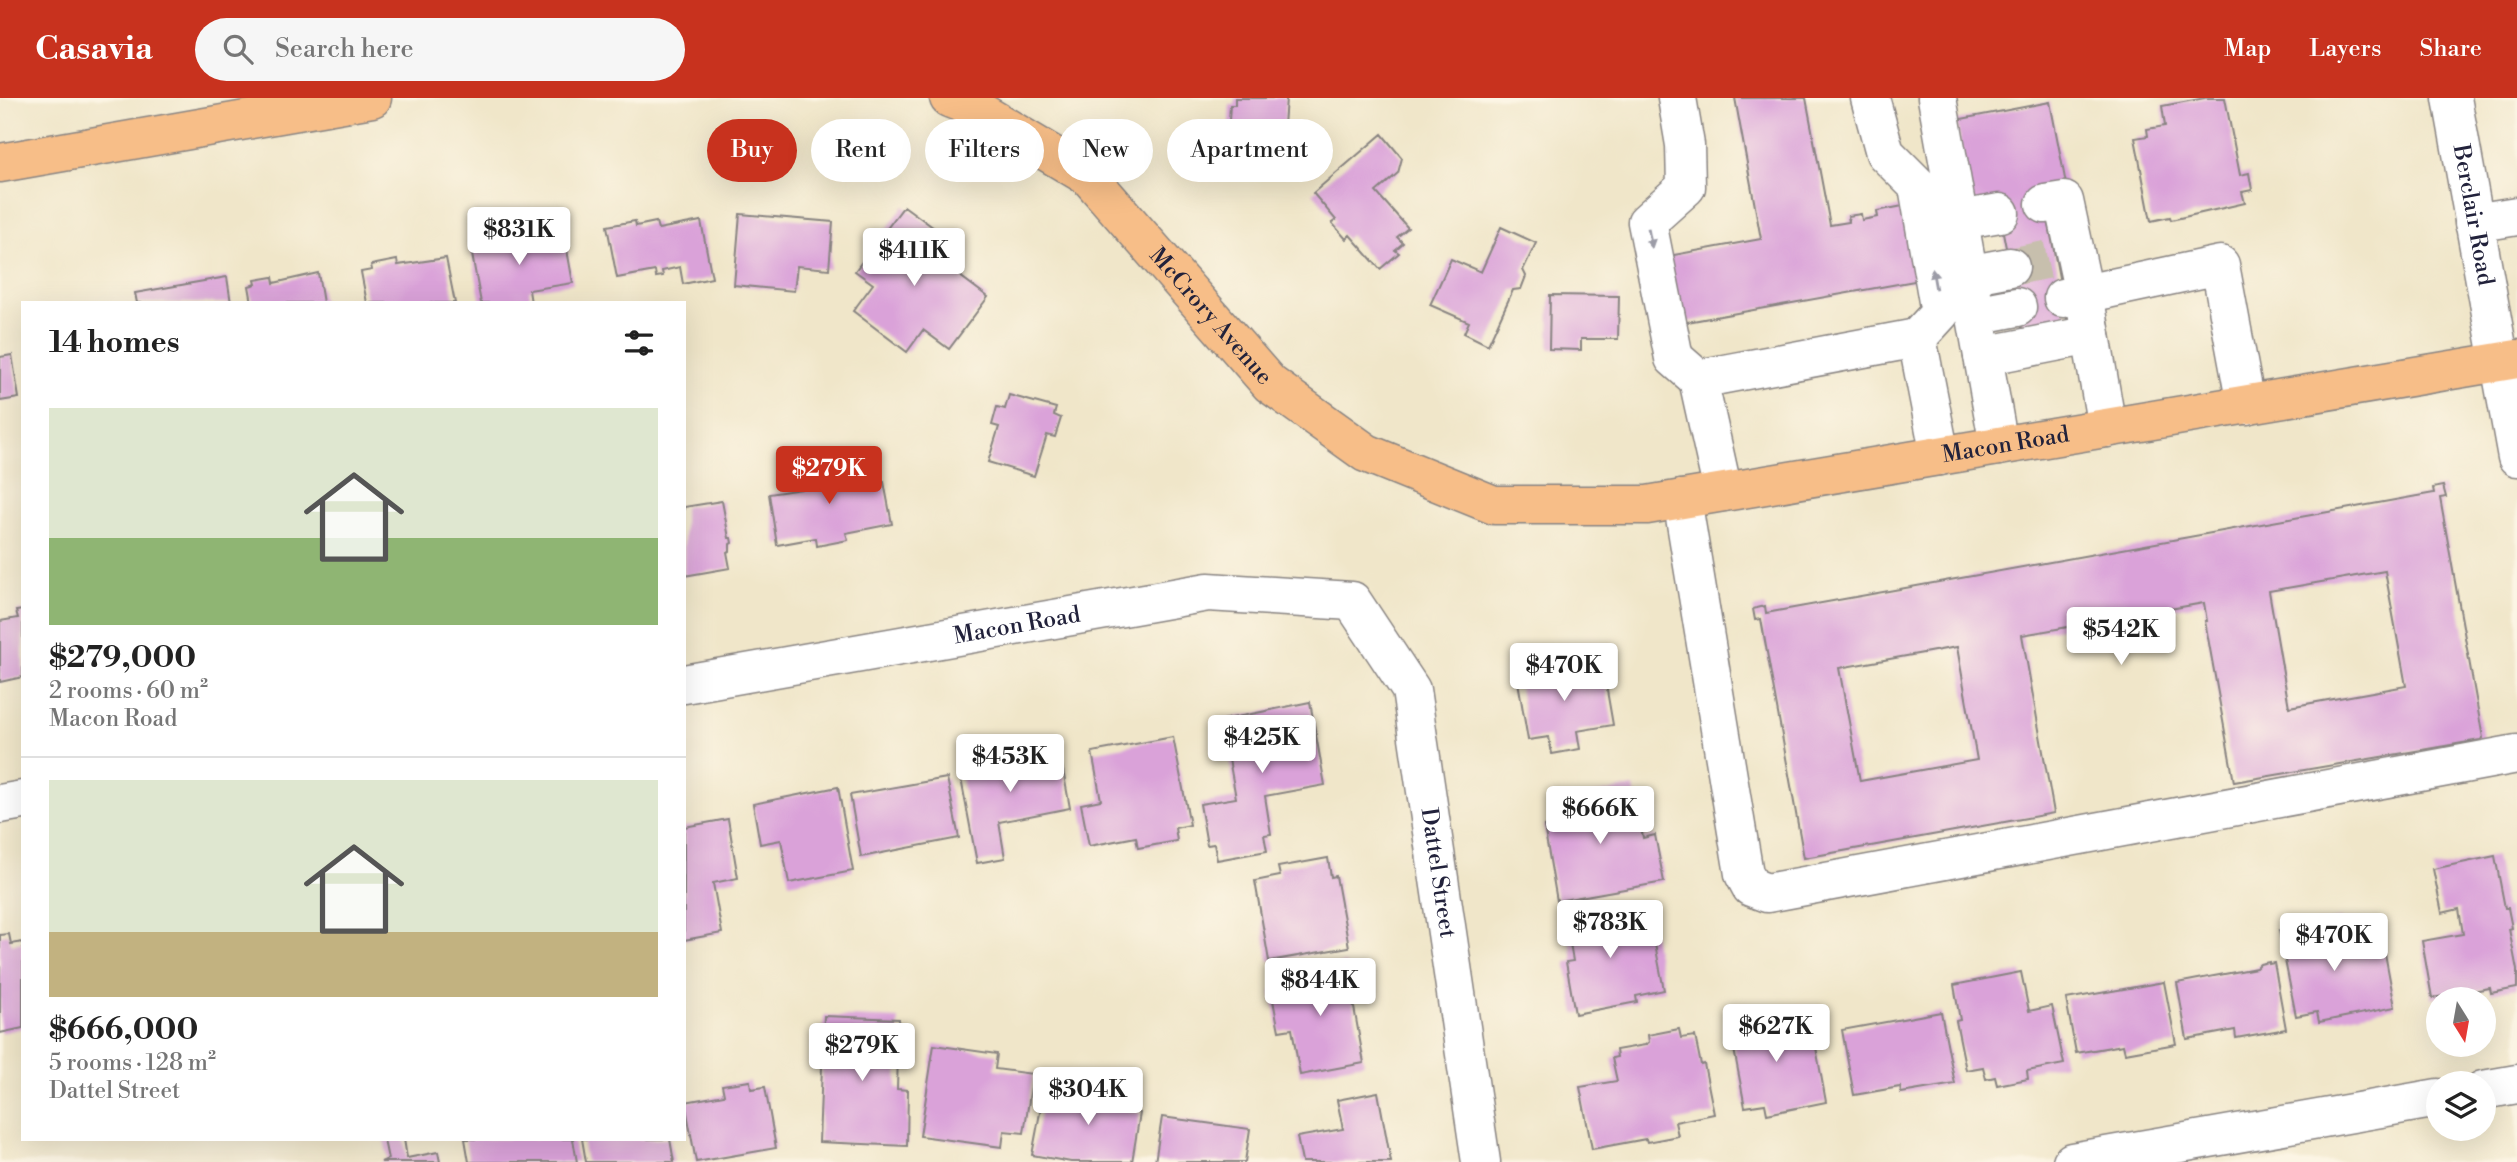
<!DOCTYPE html>
<meta charset="utf-8">
<style>
:root{--surface:#fff;--page:#f6f6f6;--text:#222;--muted:#767676;--line:#e0e0e0;--accent:#c8321e}
body{margin:0;font-family:"Libre Bodoni",serif;background:var(--page);color:var(--text);height:100vh;display:flex;flex-direction:column;font-size:26px;white-space:nowrap}
*{box-sizing:border-box;margin:0}
p{font-size:23px;color:var(--muted)}
.icon{flex:none;width:38px;height:38px;fill:none;stroke:currentColor;stroke-width:2;stroke-linecap:round;stroke-linejoin:round}
.map{position:relative;flex:1;overflow:hidden}
.details{position:absolute;left:21px;top:203px;width:665px;height:840px;display:flex;flex-direction:column;background:var(--surface);border-radius:0px;box-shadow:0 7px 28px #0002}
.details>*{flex:none}
.top-card{position:absolute;left:707px;top:21px;width:665px;height:63px;display:flex;gap:14px}
.needle{width:46px;rotate:169deg}
.tools{position:absolute;left:2426px;top:889px;display:grid;gap:14px}
.tools a{display:grid;place-items:center;width:70px;height:70px;border-radius:50%;background:var(--surface);box-shadow:0 7px 28px #0002;font-size:35px}
.price{position:absolute;translate:-50% -60px;padding:0 16px;border-radius:7px;background:#fff;color:#222;font-size:23px;line-height:46px;filter:drop-shadow(0 2px 4px #0008)}
.price::after{content:'';position:absolute;left:50%;top:42px;width:21px;height:16px;margin-left:-10px;background:inherit;clip-path:polygon(0 0,100% 0,50% 100%)}
.price.active{background:var(--accent);color:#fff}
ul{padding:0;list-style:none}
li{display:grid;align-content:center;gap:14px;height:371px;padding:0 28px}
li+li{border-top:2px solid var(--line)}
li span{display:grid;place-items:center;height:217px;border-radius:0px;color:#555}
li>.icon{margin-inline-start:auto}
span .icon{width:126px;height:126px;fill:#fffc;stroke-width:1}
li b{font-size:30px}
h2{display:flex;justify-content:space-between;align-items:center;height:84px;padding:0 28px;font-size:30px}
.chip{padding:0 24px;border-radius:32px;background:var(--surface);box-shadow:0 7px 28px #0002;font-size:24px;line-height:63px}
.chip.active{background:var(--accent);color:#fff}
header{display:flex;align-items:center;gap:42px;box-sizing:border-box;height:98px;padding:0 35px;background:var(--accent);color:#fff}
header strong{font-size:33px}
nav{display:flex;gap:38px;margin-inline-start:auto;font-size:24px}
.search{width:490px;height:63px;background:var(--page);display:flex;align-items:center;gap:18px;box-sizing:border-box;padding:0 24px;border-radius:38px;color:var(--muted);font-size:26px}
.map>svg:first-child{display:block}
</style>
<header>
<strong>Casavia</strong>
<div class="search"><svg class="icon" aria-label="search" viewBox="0 0 24 24"><circle cx="10" cy="10" r="6"/><path d="M15 15l6 6"/></svg>Search here</div>
<nav><a>Map</a><a>Layers</a><a>Share</a></nav>
</header>
<div class="map">
<svg width="2517" height="1064" viewBox="0 0 2517 1064">
<rect width="100%" height="100%" fill="#fcf5e5"/>
<filter id="ink" filterUnits="userSpaceOnUse"><feTurbulence type="fractalNoise" baseFrequency=".0143" numOctaves="2"/><feDisplacementMap in="SourceGraphic" scale="14" xChannelSelector="R" yChannelSelector="G"/><feConvolveMatrix kernelMatrix="1 2 1 2 8 2 1 2 1" color-interpolation-filters="sRGB"/></filter>
<filter id="wash" filterUnits="userSpaceOnUse"><feTurbulence type="fractalNoise" baseFrequency=".00686" numOctaves="4" result="noise"/><feDisplacementMap in="SourceGraphic" scale="28" xChannelSelector="R" yChannelSelector="G"/><feGaussianBlur stdDeviation="1.57" result="paint"/><feColorMatrix in="noise" values="0 0 0 0 0 0 0 0 0 0 0 0 0 0 0 0 0 1.4 0 .05"/><feComposite in="paint" operator="in"/></filter>
<g filter="url(#wash)">
<rect width="100%" height="100%" fill="#f0e6c9"/>
<g id="blocks">
<!-- building -->
<path fill="#daa2d9" fill-rule="evenodd" d="M1235,0H1286L1284,28L1303,29L1301,59L1262,56L1261,62H1252L1253,55L1227,53L1230,7H1235Z
M1735,0H1806L1830,127L1849,124L1848,118L1861,116L1862,122L1878,119L1877,113L1903,108L1920,182L1676,226L1663,159L1761,141Z
M2205,0H2225L2240,77L2249,75L2252,92L2242,94L2245,105L2171,122L2170,119L2151,123L2135,40L2148,38L2147,31L2165,28L2162,8Z
M2050,4L2067,91L2045,106L2069,232L2024,241L1997,104L1972,108L1956,22Z
M1382,36L1402,60L1398,75L1376,94L1408,130L1397,139L1403,145L1395,152L1399,155L1380,171L1350,137L1346,141L1332,125L1336,122L1313,95Z
M904,108L934,130L920,148L988,199L949,251L923,232L907,254L853,213L873,186L855,173Z
M740,116L833,124L829,171L797,168L794,193L734,187Z
M635,123L636,128L656,124L658,131L701,123L712,180L683,186L680,169L662,173L663,178L656,179L655,173L617,180L607,128Z
M1501,129L1536,145L1523,172L1526,178L1521,191L1513,192L1488,247L1464,235L1469,224L1430,207L1451,161L1481,174Z
M500,135L502,145L564,135L573,185L529,192L531,205H481L471,151H475L473,140Z
M446,160L455,205H367L361,174L372,172L371,167L397,162L398,167Z
M318,175L323,205H252L249,188L256,186L255,182L273,179L274,185Z
M227,179L231,205H137L135,195Z
M1550,197L1619,198L1618,241H1581V252L1549,251Z
M12,257L19,300L0,303V259Z
M1009,297L1056,310L1054,317L1061,320L1055,339L1047,337L1034,378L988,364L999,329L992,327L997,309L1005,311Z
M828,363L830,373L861,368L864,388L884,384L892,426L846,435L848,442L817,448L816,440L777,447L769,396L802,391L798,369Z
M2443,388L2446,399L2440,400L2483,640L2480,642L2234,684L2205,523H2207L2204,505L2022,537L2054,715L1804,760L1761,521L1755,522L1753,511L1765,508L1766,515L2434,395L2433,390ZM2385,473L2406,588L2289,609L2269,493ZM1957,549L1977,662L1860,683L1839,570Z
M722,403L729,440H731L732,445L730,446V453L727,454L730,470L684,478V409Z
M23,512V579L0,584V523L18,520L16,513Z
M1602,564L1613,627L1577,633L1580,651L1552,656L1549,639L1528,642L1516,572L1547,567L1548,573Z
M1310,604L1325,687L1265,698L1271,736L1264,737L1267,753L1217,762L1214,746L1207,747L1200,706L1236,700L1222,622Z
M1173,639L1190,727L1175,730L1177,743L1138,750L1136,739L1089,748L1081,706L1101,702L1092,654Z
M1059,650L1070,710L999,724L1005,760L977,765L959,670L981,666L979,658L1015,651V658Z
M947,680L959,740L861,759L850,697Z
M838,689L853,773L789,785L781,742L760,746L753,706Z
M1634,689L1643,740L1655,737L1664,784L1557,803L1544,728L1553,726L1549,704Z
M728,721L738,780L713,785L722,835L684,842V729Z
M2495,758L2505,810H2508L2512,830L2509,831L2517,872V890L2491,895L2490,890L2432,900L2422,843L2463,836L2459,811L2442,815L2433,771Z
M1328,760L1331,779L1336,778L1349,849L1269,863L1255,783L1280,778L1278,769Z
M1620,807L1624,831L1651,826L1664,892L1636,898L1637,904L1575,916L1566,864L1573,863L1565,816Z
M2341,821L2348,858L2384,850L2395,909L2319,924L2317,914L2296,918L2279,832Z
M9,836L11,846L23,844V930L0,935V837Z
M2269,864V866L2274,865L2286,931L2236,940L2235,932L2187,941L2177,885L2256,870L2260,866Z
M1346,865L1364,965L1300,977L1292,931L1279,933L1271,892L1287,889L1284,877Z
M2021,874L2029,913L2052,908L2064,966L2027,973L2028,981L1997,987L1995,979L1986,981L1983,969L1966,972L1956,923L1960,922L1954,887Z
M2164,884L2176,946L2125,955L2123,947L2076,955L2066,901Z
M1792,913L1798,948L1815,944L1826,1004L1767,1016L1765,1006L1745,1009L1729,925Z
M1941,914L1955,986L1901,995L1900,989L1854,997L1842,932Z
M824,918L899,921L897,991L908,992L907,1048L819,1044Z
M1679,931L1681,940L1695,938L1701,967L1704,966L1714,1016L1675,1024L1678,1038L1647,1044L1646,1041L1592,1051L1580,989L1617,983L1612,960L1617,959L1616,952L1645,947L1649,944L1648,937Z
M934,947L997,956L995,971L1033,976L1024,1035L1004,1033L1002,1049L920,1038Z
M750,983L751,991L765,989L776,1050L696,1064L685,1004L724,997L722,987Z
M1081,983L1125,991L1122,1011L1140,1015L1132,1064H1071L1032,1057L1043,999L1077,1005Z
M1378,994L1391,1064H1302L1297,1039L1343,1031L1337,1002Z
M1162,1019L1250,1031L1245,1064H1155Z
M404,1041L407,1060L438,1054L440,1064H381L388,1061L384,1042Z
M465,1041H573L577,1064H469Z
M582,1041H670L674,1064H586Z"/>
</g>
</g>
<g filter="url(#ink)">
<use href="#blocks" fill-opacity="0" stroke="#898482" stroke-width="2"/>
<g fill="none" stroke-linecap="round" stroke-linejoin="round">
<!-- minor-tunnel -->
<path stroke="#c7bfad" stroke-width="38" stroke-dasharray="38 19" stroke-linecap="butt" d="M2010,169L2055,160"/>
<!-- minor casing -->
<g stroke="#898482" stroke-width="41">
<g id="minor">
<path d="M1677,0L1685,47L1686,89L1647,124L1674,260L1698,281"/>
<path d="M1870,0L1885,55L1918,88L1940,215L1917,240"/>
<path d="M1937,0L1999,348"/>
<path id="s1" d="M2452,0L2517,359"/>
<path d="M2045,106L2064,103L2084,196L2063,200"/>
<path d="M1959,122L2000,115"/>
<path d="M2474,125L2517,118"/>
<path d="M1968,177L2010,169"/>
<path d="M1975,217L2017,209"/>
<path d="M1983,258L2091,237"/>
<path d="M2107,330L2084,196L2220,167L2246,307"/>
<path d="M1723,394L1698,281L1917,240L1940,358"/>
<path d="M1682,401L1744,776L1751,789L1767,795L2517,656"/>
<path id="s2" d="M684,586L1208,494L1352,503L1411,592L1481,1064"/>
<path d="M0,706L23,702"/>
<path d="M2483,992L2517,986"/>
<path d="M2072,1064L2438,1000"/>
</g>
</g>
<!-- major casing -->
<g stroke="#898482" stroke-width="41">
<g id="major">
<path id="s3" d="M949,0L974,10L1089,79L1270,286L1366,355L1494,407H1647L2517,261"/>
<path d="M0,65L372,0"/>
</g>
</g>
<!-- minor -->
<use href="#minor" stroke="#fff" stroke-width="38"/>
<!-- major -->
<use href="#major" stroke="#f7be88" stroke-width="38"/>
</g>
<!-- one-way arrows -->
<defs><path id="oneway-solid" d="M-6-.8H1V-3.2L6.5 0L1 3.2V.8H-6Z" transform="scale(1.75)"/></defs>
<g fill="#9c9ca7">
<use href="#oneway-solid" transform="translate(1650 140) rotate(79)"/>
<use href="#oneway-solid" transform="translate(1934 181) rotate(-100)"/>
</g>
</g>
<g text-anchor="middle" dominant-baseline="central" stroke-width="5" stroke-linejoin="round" paint-order="stroke">
<!-- street labels -->
<g font-size="23" fill="#22223b" stroke="#fcf5e5">
<text stroke="none"><textPath href="#s1" startOffset="119">Berclair Road</textPath></text>
<text stroke="none"><textPath href="#s3" startOffset="346">McCrory Avenue</textPath></text>
<text stroke="none"><textPath href="#s3" startOffset="1209">Macon Road</textPath></text>
<text stroke="none"><textPath href="#s2" startOffset="338">Macon Road</textPath></text>
<text stroke="none"><textPath href="#s2" startOffset="968">Dattel Street</textPath></text>
</g>
</g>
</svg>
<div class="tools">
<a><svg class="needle" viewBox="-14 -14 28 28"><path d="M0-13l5 13h-10z" fill="#e53935"/><path d="M0 13l5-13h-10z" fill="#767676"/></svg></a>
<a><svg class="icon" aria-label="layers" viewBox="0 0 24 24"><path d="M12 4l9 5-9 5-9-5zM3 14l9 5 9-5"/></svg></a>
</div>
<b class="price" style="left:519px;top:169px">$831K</b>
<b class="price" style="left:914px;top:190px">$411K</b>
<b class="price active" style="left:829px;top:408px">$279K</b>
<b class="price" style="left:2121px;top:569px">$542K</b>
<b class="price" style="left:1564px;top:605px">$470K</b>
<b class="price" style="left:1262px;top:677px">$425K</b>
<b class="price" style="left:1010px;top:696px">$453K</b>
<b class="price" style="left:1600px;top:748px">$666K</b>
<b class="price" style="left:1610px;top:862px">$783K</b>
<b class="price" style="left:2334px;top:875px">$470K</b>
<b class="price" style="left:1320px;top:920px">$844K</b>
<b class="price" style="left:1776px;top:966px">$627K</b>
<b class="price" style="left:862px;top:985px">$279K</b>
<b class="price" style="left:1088px;top:1029px">$304K</b>
<div class="top-card">
<a class="chip active">Buy</a>
<a class="chip">Rent</a>
<a class="chip">Filters</a>
<a class="chip">New</a>
<a class="chip">Apartment</a>
</div>
<section class="details">
<h2>14 homes<svg class="icon" aria-label="filters" viewBox="0 0 24 24"><path d="M4 7h16M4 17h16"/><circle cx="9" cy="7" r="2"/><circle cx="15" cy="17" r="2"/></svg></h2>
<ul>
<li><span style="background:linear-gradient(#dfe7d0 60%,#8fb573 0)"><svg class="icon" aria-label="home" viewBox="0 0 24 24"><path d="M3 11l9-7 9 7M6 9v11h12V9"/></svg></span><div><b>$279,000</b><p>2 rooms · 60 m²</p><p>Macon Road</p></div></li>
<li><span style="background:linear-gradient(#dfe7d0 70%,#c2b280 0)"><svg class="icon" aria-label="home" viewBox="0 0 24 24"><path d="M3 11l9-7 9 7M6 9v11h12V9"/></svg></span><div><b>$666,000</b><p>5 rooms · 128 m²</p><p>Dattel Street</p></div></li>
</ul>
</section>
</div>
